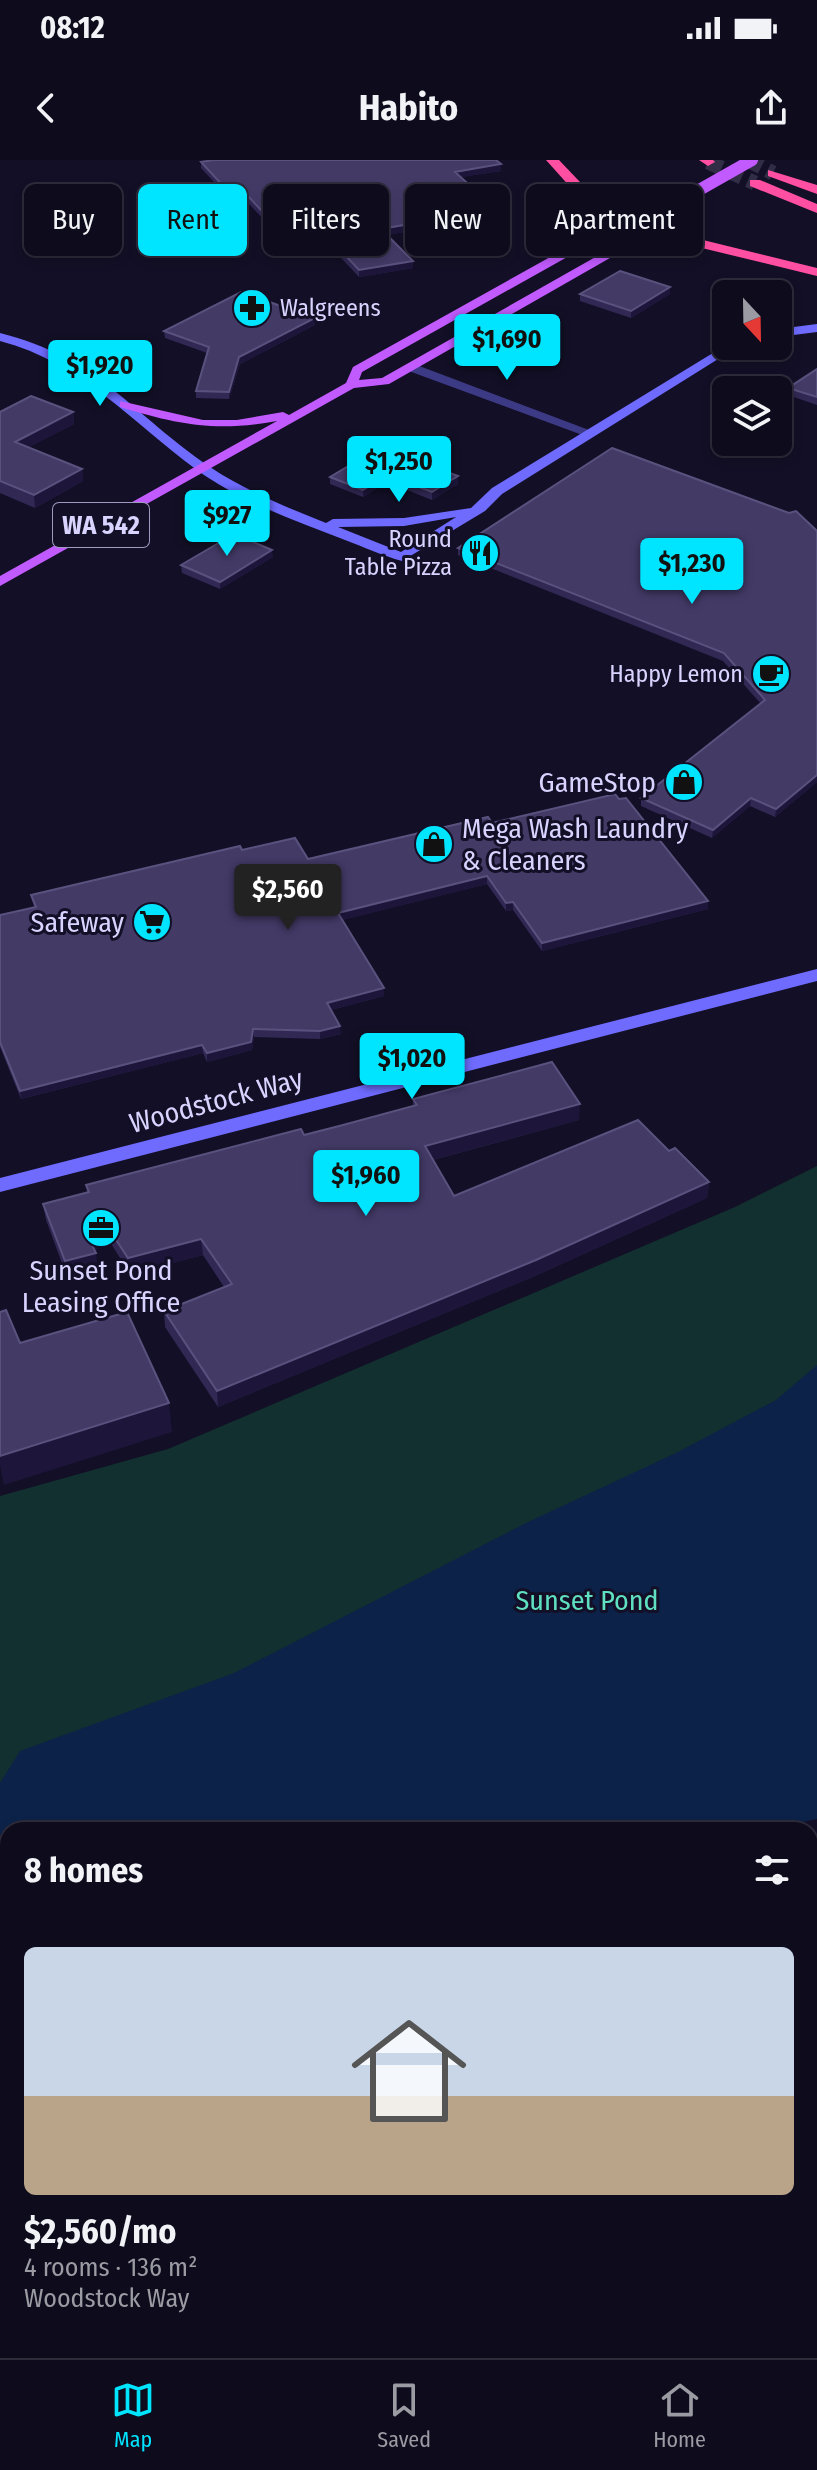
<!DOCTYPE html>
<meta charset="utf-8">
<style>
:root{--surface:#0e0b1c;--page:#171425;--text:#f1f3f6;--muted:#9b9ba3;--line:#2e2b3b;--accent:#00e5ff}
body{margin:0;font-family:"Fira Sans Condensed",sans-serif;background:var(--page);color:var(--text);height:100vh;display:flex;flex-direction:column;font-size:30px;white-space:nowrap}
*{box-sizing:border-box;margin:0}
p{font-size:26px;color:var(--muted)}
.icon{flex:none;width:44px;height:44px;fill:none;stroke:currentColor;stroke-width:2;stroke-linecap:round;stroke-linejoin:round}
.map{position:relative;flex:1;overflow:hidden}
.drawer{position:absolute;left:0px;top:1662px;width:818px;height:536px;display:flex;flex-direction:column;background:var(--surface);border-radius:24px 24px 0 0;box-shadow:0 4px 12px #0003,0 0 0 2px var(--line)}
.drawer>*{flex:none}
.banner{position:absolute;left:24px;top:24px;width:770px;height:72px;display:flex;gap:16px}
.needle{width:52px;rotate:158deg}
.fabs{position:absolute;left:712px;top:120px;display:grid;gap:16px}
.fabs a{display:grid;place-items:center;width:80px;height:80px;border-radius:12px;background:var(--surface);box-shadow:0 4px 12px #0003,0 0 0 2px var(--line);font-size:40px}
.price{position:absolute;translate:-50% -68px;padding:0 18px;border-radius:8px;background:var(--accent);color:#111;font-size:26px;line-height:52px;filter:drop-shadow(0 2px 4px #0008)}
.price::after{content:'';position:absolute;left:50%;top:48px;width:24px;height:18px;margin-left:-12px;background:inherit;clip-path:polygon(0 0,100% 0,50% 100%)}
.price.selected{background:#222;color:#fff}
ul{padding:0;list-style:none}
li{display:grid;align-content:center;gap:16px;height:424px;padding:0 24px}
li+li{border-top:2px solid var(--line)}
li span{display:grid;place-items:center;height:248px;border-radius:12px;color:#555}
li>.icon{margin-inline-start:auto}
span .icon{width:144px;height:144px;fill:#fffc;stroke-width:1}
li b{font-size:34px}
h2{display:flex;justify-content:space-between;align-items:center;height:96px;padding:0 24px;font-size:34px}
.pill{padding:0 28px;border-radius:12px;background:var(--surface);box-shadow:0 4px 12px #0003,0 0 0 2px var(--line);font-size:28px;line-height:72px}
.pill.selected{background:var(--accent);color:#111}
.status{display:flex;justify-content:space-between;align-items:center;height:56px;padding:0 40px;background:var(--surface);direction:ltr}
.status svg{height:22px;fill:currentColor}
header{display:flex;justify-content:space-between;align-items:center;height:104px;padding:0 24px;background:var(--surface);font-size:36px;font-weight:700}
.tabs{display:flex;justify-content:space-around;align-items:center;height:112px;border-top:2px solid var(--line);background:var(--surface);font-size:22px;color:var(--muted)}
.tabs a{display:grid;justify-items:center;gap:4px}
.tabs .selected{color:var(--accent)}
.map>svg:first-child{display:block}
</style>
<div class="status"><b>08:12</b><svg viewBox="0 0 49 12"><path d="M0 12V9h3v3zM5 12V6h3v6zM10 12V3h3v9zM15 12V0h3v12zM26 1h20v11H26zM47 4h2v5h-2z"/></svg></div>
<header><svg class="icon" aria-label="back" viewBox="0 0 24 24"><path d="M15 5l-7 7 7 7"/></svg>Habito<svg class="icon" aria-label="share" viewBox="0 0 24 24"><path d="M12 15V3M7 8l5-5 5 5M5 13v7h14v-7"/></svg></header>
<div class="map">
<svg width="817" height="2198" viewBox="0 0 817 2198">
<rect width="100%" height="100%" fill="#130f26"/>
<!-- green -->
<path fill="#12302f" d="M817,1006V1623L8,1670V2190H810V1720L817,1723V2198H0V1336L168,1289L735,1047Z"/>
<!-- water -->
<path fill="#0c2248" d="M817,1205V1659L766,1670H8V1848L0,1851V1623L20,1591L234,1513L526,1363L678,1292L776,1240Z"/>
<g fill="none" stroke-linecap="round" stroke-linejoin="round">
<!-- stream -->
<path stroke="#0c2248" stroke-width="12" d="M810,1982L817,1979
M38,2198L47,2190"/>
<!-- highway-tunnel -->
<path stroke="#312d47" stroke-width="15" stroke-dasharray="15 7" stroke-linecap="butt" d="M748,0L773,13
M708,2L755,23"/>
<!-- street -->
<path fill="#3d3a85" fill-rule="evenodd" d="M406,204H414L597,273L585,276L406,210Z"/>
<!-- secondary -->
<path fill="#6f6bff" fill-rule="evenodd" d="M817,164V172L778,177V169Z
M0,173C99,198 132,254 210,307C246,331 286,347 326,363L333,359L404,358L471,348L492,328L726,185L739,186L502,334L485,351L402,401C383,396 364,387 345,380C294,360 241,342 197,310C130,261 83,203 0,181ZM456,357L401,392L338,367L404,366Z
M817,809V821L0,1032V1018Z"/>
<!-- primary -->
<path fill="#c25bff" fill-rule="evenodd" d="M685,35L691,38L689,40L638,69L631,86L389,224L354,228L0,426V416L277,261C216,272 179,265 120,247V241L203,260H237L283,252L289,255L346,223L353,207L595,72L629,64ZM626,72L622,82L382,218L359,220L362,212L603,77Z"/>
<!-- highway -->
<path fill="#ff4fa3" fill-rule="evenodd" d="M546,0H559L599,42L638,64L817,108V116L628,70L589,48Z
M699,0H713L715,2L708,6Z
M768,10L817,25V34L768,16Z
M750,20H760L817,44V53L750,26Z"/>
<!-- primary-bridge -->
<path stroke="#c25bff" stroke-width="12" d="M685,38L752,0"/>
</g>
<!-- wall -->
<path fill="#312854" d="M201,2L501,4V11L461,17L496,56L387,75L413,108L359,117L329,85L293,91L249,44L236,46L201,8Z
M670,127V134L631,158L580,141V134Z
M315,158V165L240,204L229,239L196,238V231L207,193L165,178L164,171Z
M817,209V245L788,235V228Z
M0,252H73L74,264L29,287L82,309L83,321L35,348L0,333Z
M348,300L421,302L458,324L432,340L387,322L363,337L330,324V317L348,306Z
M817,371V622L775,657L750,646L712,678L641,646V638L761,544L723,501L458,395V388Z
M273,397L220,429L182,413L181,405Z
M492,663L708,749L542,791L513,750L506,751L487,724L342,760L384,836L331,850L341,874L320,879L254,877L252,890L207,902L203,893L21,939L0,887V755L34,747L31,735L242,690L308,699Z
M413,939L579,960L433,1000L454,1036L669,991L709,1022L707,1038L535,1116L218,1247L165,1167L164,1151L224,1127L203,1095L130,1114L110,1082L94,1090L98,1109L67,1117L46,1060L43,1044L87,1033L86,1025L304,975L413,946Z"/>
<!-- shaded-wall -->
<path fill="#1d163a" d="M501,4V11L455,18V12Z
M249,37V44L236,46V40Z
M496,49V56L381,76V69Z
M329,78V85L293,91L292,84Z
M413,101V108L359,117V110Z
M670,127V134L631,158V151Z
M315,158V165L240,204L229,239V232L239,197Z
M73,252L74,264L16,294L15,282Z
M421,294V302L412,307V299Z
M82,309L83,321L35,348L34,335Z
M387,315V322L363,337V330Z
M458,316V324L432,340V332Z
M272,390L273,397L220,429V422Z
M817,615V622L775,657L776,649Z
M751,638L750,646L712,678L713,670Z
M487,716V724L338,761V753Z
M708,741V749L542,791V783Z
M513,742V750L506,751V743Z
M384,828V836L327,851V843Z
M340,866L341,874L320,879V871Z
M253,869L254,877L252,890L207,902V893Z
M202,885L203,893L21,939L20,931Z
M580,944L579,960L425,1002V986Z
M709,1022L707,1038L535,1116L218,1247L217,1231Z
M107,1066L110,1082L90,1093L88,1077Z
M201,1079L203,1095L130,1114L128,1098Z
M96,1093L98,1109L67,1117L65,1101Z
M169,1243L172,1272L4,1325L0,1305V1296Z"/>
<!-- building -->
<path fill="#433a66" stroke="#5a527e" stroke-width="2" d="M213,0H496L501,4L455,12L496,49L381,69L413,101L359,110L329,78L292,84L249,37L236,40L201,2Z
M620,111L670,127L631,151L580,134Z
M241,132L315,158L239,197L229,232L196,231L209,187L164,171Z
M817,209V237L788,228Z
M31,236L73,252L15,282L82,309L34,335L0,321V252Z
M356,278L380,287L388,282L421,294L412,299L458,316L432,332L387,315L363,330L330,317L355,302L348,300Z
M612,288L789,353L796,351L817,371V615L776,649L751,638L713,670L641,638L765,540L724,493L458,388Z
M234,374L272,390L220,422L181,405Z
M615,634L619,639L626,638L708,741L542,783L513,742L506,743L487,716L338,753L384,828L327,843L340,866L320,871L253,869L251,882L207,893L202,885L20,931L0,882V755L36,747L31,735L240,686L242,690L295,678L308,699L488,657L492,663Z
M552,902L580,944L425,986L454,1036L638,960L669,991L675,988L709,1022L536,1100L217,1231L164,1151L232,1124L201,1079L128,1098L107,1066L88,1077L96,1093L65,1101L43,1044L89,1032L86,1025L301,969L304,975L343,965L417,945L413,939Z
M6,1150L20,1183L127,1152L169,1243L0,1296V1152Z"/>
<!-- icons -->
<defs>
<g id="pharmacy-disc" transform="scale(2)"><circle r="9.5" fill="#00e5ff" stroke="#130f26"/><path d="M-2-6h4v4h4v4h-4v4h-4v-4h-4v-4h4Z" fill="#111"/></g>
<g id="restaurant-disc" transform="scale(2)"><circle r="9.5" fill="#00e5ff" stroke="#130f26"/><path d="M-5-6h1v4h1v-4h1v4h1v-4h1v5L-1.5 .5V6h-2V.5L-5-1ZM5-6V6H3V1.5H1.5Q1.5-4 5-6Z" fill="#111"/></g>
<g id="cafe-disc" transform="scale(2)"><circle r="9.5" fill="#00e5ff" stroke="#130f26"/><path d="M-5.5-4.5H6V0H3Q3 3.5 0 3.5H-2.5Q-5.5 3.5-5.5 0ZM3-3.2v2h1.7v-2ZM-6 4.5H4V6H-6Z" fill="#111"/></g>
<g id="shop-disc" transform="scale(2)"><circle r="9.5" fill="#00e5ff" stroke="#130f26"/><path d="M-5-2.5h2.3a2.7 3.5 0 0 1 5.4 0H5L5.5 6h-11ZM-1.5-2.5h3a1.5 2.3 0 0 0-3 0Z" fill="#111"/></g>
<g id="supermarket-disc" transform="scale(2)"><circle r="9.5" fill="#00e5ff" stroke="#130f26"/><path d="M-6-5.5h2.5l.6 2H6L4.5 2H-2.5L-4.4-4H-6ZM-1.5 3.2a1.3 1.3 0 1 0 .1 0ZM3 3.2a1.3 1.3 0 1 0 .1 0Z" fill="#111"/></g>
<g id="office-disc" transform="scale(2)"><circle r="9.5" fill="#00e5ff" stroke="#130f26"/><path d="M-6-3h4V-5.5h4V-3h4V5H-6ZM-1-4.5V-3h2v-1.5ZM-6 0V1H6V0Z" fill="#111"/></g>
</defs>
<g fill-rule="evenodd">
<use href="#pharmacy-disc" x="252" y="148"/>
<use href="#restaurant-disc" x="480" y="393"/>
<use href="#cafe-disc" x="771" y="514"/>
<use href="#shop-disc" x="684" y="622"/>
<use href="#shop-disc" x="434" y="684"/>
<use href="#supermarket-disc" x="152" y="762"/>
<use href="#office-disc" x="101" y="1068"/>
</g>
<g text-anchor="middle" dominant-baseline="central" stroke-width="6" stroke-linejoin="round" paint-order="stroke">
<!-- far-poi labels -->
<g font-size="24" fill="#d9d4ff" stroke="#130f26" text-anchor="end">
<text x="280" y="148" text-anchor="start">Walgreens</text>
<text x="452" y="379">Round<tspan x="452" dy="28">Table Pizza</tspan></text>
<text x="743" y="514">Happy Lemon</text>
</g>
<!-- shield labels -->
<rect fill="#130f26" stroke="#9e99be" stroke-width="2" x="53" y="343" width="96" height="44" rx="6"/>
<g font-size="26" font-weight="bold" fill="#d9d4ff">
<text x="101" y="365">WA 542</text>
</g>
<!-- poi labels -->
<g font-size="28" fill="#d9d4ff" stroke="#130f26" text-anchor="end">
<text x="656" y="622">GameStop</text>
<text x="462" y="668" text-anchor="start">Mega Wash Laundry<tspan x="462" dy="32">&amp; Cleaners</tspan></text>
<text x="124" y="762">Safeway</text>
<text x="101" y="1110" text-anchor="middle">Sunset Pond<tspan x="101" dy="32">Leasing Office</tspan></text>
</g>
<!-- street labels -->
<g font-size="28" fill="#d9d4ff" stroke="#130f26">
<text transform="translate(216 941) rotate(-15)">Woodstock Way</text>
</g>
<!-- park labels -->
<g font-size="28" fill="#5fe0c0" stroke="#130f26">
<text x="587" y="1440">Sunset Pond</text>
</g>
</g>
</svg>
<div class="fabs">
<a><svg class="needle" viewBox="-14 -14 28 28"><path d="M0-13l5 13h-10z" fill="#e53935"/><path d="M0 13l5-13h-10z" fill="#9b9ba3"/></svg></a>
<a><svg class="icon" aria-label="layers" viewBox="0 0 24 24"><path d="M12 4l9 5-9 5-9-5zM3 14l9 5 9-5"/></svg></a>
</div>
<b class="price" style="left:507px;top:222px">$1,690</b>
<b class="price" style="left:100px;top:248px">$1,920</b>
<b class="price" style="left:399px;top:344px">$1,250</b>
<b class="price" style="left:227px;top:398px">$927</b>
<b class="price" style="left:692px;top:446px">$1,230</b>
<b class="price selected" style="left:288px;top:772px">$2,560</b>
<b class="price" style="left:412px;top:941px">$1,020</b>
<b class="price" style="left:366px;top:1058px">$1,960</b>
<div class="banner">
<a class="pill">Buy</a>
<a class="pill selected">Rent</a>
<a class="pill">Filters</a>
<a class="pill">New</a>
<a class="pill">Apartment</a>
</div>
<section class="drawer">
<h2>8 homes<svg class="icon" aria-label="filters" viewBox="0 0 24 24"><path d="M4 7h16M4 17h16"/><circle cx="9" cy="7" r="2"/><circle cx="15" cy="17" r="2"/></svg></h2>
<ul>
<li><span style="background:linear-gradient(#c9d6e8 60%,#b9a48a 0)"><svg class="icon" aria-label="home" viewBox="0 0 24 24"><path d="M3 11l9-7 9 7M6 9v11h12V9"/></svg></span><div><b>$2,560/mo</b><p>4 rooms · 136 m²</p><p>Woodstock Way</p></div></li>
</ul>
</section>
</div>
<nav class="tabs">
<a class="selected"><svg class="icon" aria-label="map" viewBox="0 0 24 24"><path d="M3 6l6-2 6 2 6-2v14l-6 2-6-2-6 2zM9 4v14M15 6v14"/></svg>Map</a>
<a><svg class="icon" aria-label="saved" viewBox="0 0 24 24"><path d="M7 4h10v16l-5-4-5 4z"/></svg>Saved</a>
<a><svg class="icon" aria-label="home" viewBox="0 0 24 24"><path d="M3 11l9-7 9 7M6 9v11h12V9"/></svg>Home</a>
</nav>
